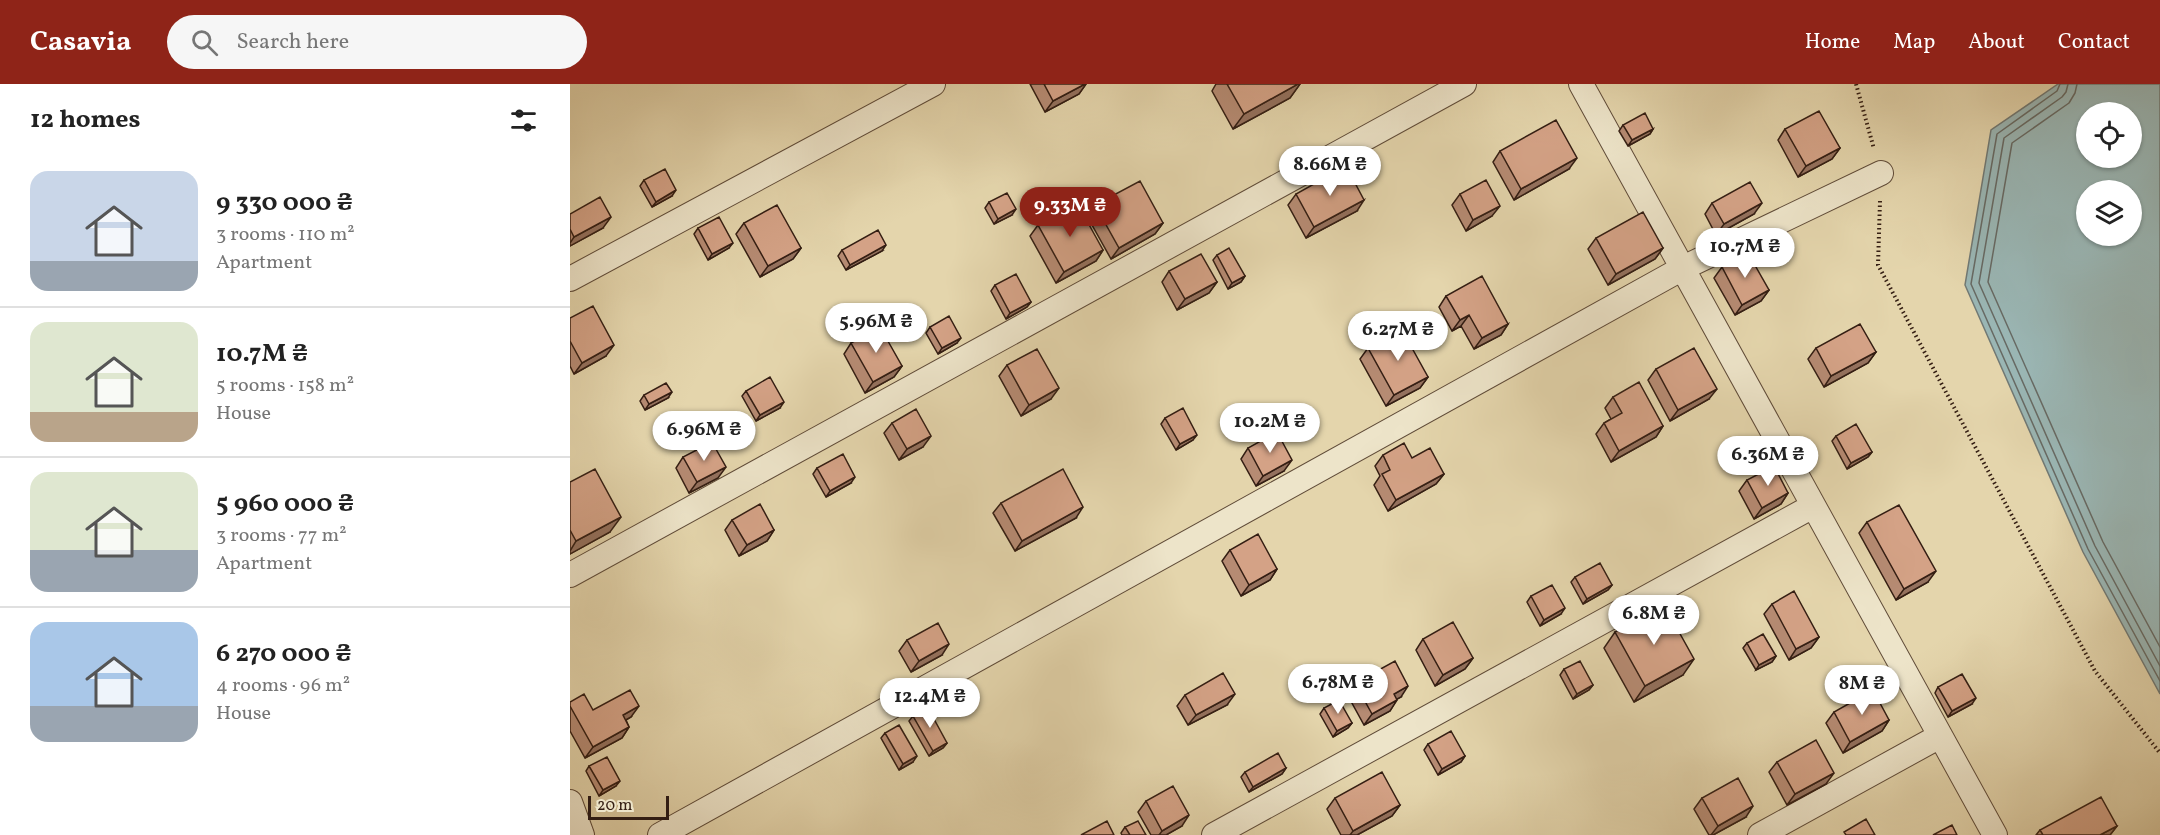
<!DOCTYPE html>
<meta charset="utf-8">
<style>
:root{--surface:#fff;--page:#f6f6f6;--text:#222;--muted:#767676;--line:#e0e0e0;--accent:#8f2418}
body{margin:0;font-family:Vollkorn,serif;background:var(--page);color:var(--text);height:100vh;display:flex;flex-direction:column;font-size:22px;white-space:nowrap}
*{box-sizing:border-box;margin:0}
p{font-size:20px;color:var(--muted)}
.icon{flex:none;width:33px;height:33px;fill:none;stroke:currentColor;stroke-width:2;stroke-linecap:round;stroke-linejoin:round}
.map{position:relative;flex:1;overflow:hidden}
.side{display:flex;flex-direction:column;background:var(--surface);width:570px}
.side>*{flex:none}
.tools{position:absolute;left:1506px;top:18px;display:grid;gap:12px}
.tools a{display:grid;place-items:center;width:66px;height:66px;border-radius:50%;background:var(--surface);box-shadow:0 2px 4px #0004;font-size:30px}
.scale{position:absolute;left:18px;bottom:15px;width:81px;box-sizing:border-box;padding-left:6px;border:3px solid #341e13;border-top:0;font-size:16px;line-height:21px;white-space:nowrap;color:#341e13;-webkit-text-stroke:4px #ede4c9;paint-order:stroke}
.price{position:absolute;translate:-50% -51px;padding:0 14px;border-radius:21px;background:#fff;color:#222;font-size:20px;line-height:39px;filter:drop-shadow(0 2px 3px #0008)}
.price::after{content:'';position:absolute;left:50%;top:36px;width:18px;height:14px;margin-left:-9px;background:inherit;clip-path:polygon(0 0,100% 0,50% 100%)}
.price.active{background:var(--accent);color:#fff}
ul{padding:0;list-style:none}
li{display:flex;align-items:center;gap:18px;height:150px;padding:0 30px}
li+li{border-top:2px solid var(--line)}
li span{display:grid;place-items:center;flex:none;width:168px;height:120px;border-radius:18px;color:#555}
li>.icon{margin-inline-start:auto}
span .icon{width:72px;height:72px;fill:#fffc;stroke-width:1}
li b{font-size:26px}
h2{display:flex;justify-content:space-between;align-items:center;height:72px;padding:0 30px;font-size:26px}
header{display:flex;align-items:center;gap:36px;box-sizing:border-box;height:84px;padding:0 30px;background:var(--accent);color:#fff}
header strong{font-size:28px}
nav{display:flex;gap:33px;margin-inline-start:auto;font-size:21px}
.search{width:420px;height:54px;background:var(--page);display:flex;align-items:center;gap:15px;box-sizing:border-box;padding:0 21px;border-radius:33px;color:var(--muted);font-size:22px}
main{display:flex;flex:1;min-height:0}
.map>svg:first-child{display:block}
</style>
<header>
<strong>Casavia</strong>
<div class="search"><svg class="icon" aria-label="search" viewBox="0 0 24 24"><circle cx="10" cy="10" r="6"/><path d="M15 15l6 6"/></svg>Search here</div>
<nav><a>Home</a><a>Map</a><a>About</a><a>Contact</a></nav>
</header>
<main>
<section class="side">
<h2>12 homes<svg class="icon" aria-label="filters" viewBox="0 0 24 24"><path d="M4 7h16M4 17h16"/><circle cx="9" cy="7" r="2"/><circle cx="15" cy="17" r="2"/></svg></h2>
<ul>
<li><span style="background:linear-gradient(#c9d6e8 75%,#9aa5b1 0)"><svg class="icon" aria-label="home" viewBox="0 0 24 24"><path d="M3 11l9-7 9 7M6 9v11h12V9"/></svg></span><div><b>9 330 000 ₴</b><p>3 rooms · 110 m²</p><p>Apartment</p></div></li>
<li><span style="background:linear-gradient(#dfe7d0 75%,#b9a48a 0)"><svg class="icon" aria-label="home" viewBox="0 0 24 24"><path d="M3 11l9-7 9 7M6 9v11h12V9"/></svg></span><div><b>10.7M ₴</b><p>5 rooms · 158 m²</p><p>House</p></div></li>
<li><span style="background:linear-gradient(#dfe7d0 65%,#9aa5b1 0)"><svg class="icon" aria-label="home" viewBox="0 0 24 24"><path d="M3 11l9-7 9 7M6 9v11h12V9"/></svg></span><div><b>5 960 000 ₴</b><p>3 rooms · 77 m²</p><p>Apartment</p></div></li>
<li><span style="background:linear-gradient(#a9c7e8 70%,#9aa5b1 0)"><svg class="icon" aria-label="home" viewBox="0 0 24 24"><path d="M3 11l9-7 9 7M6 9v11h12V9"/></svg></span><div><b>6 270 000 ₴</b><p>4 rooms · 96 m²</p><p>House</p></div></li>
</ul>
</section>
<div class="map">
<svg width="1590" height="751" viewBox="0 0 1590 751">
<rect width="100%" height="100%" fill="#e4d5ac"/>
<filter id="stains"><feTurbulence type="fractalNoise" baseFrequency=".00333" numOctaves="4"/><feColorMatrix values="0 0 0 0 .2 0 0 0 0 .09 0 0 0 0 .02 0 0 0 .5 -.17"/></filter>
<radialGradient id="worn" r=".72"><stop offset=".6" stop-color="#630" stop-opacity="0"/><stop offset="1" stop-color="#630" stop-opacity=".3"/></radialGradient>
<!-- water -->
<path fill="#9ab6b4" stroke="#717974" stroke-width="1.5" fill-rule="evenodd" d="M1488,0H1590V610L1513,468L1395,201L1421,46ZM1516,28H1562V74H1516ZM1516,106H1562V152H1516Z"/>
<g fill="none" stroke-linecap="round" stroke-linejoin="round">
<!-- shore -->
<path stroke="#676a64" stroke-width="1.5" d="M1490,0L1487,7L1427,50L1401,200L1518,465L1590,597
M1498,0L1496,8L1492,13L1434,54L1409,199L1525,462L1590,582
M1507,0L1505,9L1499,19L1442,59L1418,198L1533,458L1590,563"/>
<!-- street casing -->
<g stroke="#604c39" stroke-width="26">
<path id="street" d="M1011,0L1425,751
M0,195L363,0
M0,491L894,0
M0,718L12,751
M90,751L1113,184L1311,89
M644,751L1243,422
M1190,751L1370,652"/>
</g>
<!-- path -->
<path stroke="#341e13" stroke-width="4" stroke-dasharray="1.5 3" stroke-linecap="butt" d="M1286,0L1304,65
M1310,117L1308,181L1525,587L1590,669"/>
<!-- street -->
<use href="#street" stroke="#ede4c9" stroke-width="24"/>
</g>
<!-- wall -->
<path fill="#b68b73" stroke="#341e13" stroke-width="1.5" d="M460,0H516L509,10L475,28Z
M646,0H730L720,14L663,45L642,7Z
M1053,41L1083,45L1080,50L1058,62L1049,47Z
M1215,45L1270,64L1262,75L1228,93L1208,56Z
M930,67L999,85L944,116L923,78Z
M74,96L102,112L82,123L70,102Z
M726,110L787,127L736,154L718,121Z
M890,110L922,132L896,147L882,121Z
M419,118L442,131L424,140L415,124Z
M1142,119L1184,130L1146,151L1135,130Z
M525,121L593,139L585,150L541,175L517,132Z
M0,130L33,144L0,162Z
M174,139L231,164L223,175L190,193L166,150Z
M468,141L533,166L526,177L486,199L460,152Z
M128,144L159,164L138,176L124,150Z
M1026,154L1093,164L1085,175L1038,201L1018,165Z
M272,166L312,167L276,186L268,172Z
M647,171L675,192L671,198L658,205L643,176Z
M1152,183L1199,206L1191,217L1165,231L1144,194Z
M599,187L647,198L639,209L607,226L592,198Z
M425,201L461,218L457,223L436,235L421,207Z
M876,212L938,240L931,251L904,265L891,242L882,247L869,223Z
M0,234L36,272L4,290L0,282Z
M360,243L387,259L368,270L356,249Z
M281,259L332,282L324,293L295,309L274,270Z
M798,264L858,293L850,304L816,322L790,275Z
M1246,264L1306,268L1298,279L1254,303L1238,275Z
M437,281L481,315L451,332L429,292Z
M1086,285L1139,315L1100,337L1078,296Z
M176,307L210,324L186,337L172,312Z
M74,311L98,314L75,326L70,317Z
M1043,313L1093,342L1086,353L1041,378L1026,350L1034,339L1041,335L1035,324Z
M595,334L623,356L606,366L591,340Z
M322,339L353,363L329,376L314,349Z
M1266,352L1302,368L1298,373L1277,385L1262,357Z
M678,364L714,387L686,402L671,375Z
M813,371L842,374L874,390L866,400L818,427L804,401L810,392L805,382Z
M113,373L148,394L119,409L106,384Z
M247,384L281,399L256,413L243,390Z
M1177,396L1218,409L1211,420L1184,435L1169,407Z
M0,398L40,448L0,470Z
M431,419L506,434L445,467L423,429Z
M162,436L204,446L197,457L169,472L155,446Z
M1297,438L1358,498L1326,516L1289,449Z
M660,466L707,485L700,496L671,512L652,477Z
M1005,493L1042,501L1038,506L1013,520L1001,498Z
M961,512L991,530L970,542L957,518Z
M1202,520L1249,553L1241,564L1219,576L1194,530Z
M1045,548L1113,591L1064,618L1034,564Z
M853,555L903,574L895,585L865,602L846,566Z
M337,556L372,571L341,588L329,567Z
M1177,559L1206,572L1202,578L1186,586L1173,564Z
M994,585L1023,601L1019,606L1003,615L990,591Z
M785,599L831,613L827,615L820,627L794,641L777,610Z
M1368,603L1402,620L1378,633L1365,609Z
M615,611L657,621L618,641L607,622Z
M0,618L23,626L61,633L56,636L59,643L52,654L15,674L0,647Z
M754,624L782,639L778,644L763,653L750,630Z
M1264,628L1319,636L1312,647L1273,669L1256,639Z
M343,632L377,659L373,664L359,672L339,637Z
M315,649L343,678L329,686L311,654Z
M858,660L895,672L891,678L868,691L854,666Z
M1207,678L1256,700L1217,721L1199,688Z
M19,682L46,702L29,712L16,687Z
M716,684L712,690L679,708L671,693L675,688Z
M765,714L830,721L822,732L787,751H771L757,725Z
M1132,714L1176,733L1143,751H1139L1124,725Z
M576,717L612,742L596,751H581L568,728Z
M1547,742L1540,751H1466L1470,746Z
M555,743L576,751H552L551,749Z"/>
<!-- shaded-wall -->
<path fill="#94715e" stroke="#341e13" stroke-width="1.5" d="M515,0H516L509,10L475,28L483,17Z
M728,0H730L720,14L663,45L674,30Z
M1083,45L1080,50L1058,62L1062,56Z
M1270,64L1262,75L1228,93L1236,82Z
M1007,74L999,85L944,116L951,105Z
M106,106L102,112L82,123L86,118Z
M794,116L787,127L736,154L744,143Z
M1192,119L1184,130L1146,151L1154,140Z
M930,122L922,132L896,147L903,136Z
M446,125L442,131L424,140L428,135Z
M41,133L33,144L0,162V159L4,153Z
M593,139L585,150L541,175L549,164Z
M163,159L159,164L138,176L142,170Z
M316,161L312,167L276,186L280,181Z
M231,164L223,175L190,193L198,182Z
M1093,164L1085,175L1038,201L1046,190Z
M533,166L526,177L486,199L494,188Z
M675,192L671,198L658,205L662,199Z
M647,198L639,209L607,226L615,215Z
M1199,206L1191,217L1165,231L1172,221Z
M461,218L457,223L436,235L440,229Z
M899,231L891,242L882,247L890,236Z
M938,240L931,251L904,265L912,254Z
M391,254L387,259L368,270L372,264Z
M44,261L36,272L4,290L12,279Z
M1306,268L1298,279L1254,303L1261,292Z
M332,282L324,293L295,309L303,298Z
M858,293L850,304L816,322L824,311Z
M489,304L481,315L451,332L459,321Z
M1147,305L1139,315L1100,337L1108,326Z
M102,308L98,314L75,326L79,320Z
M214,318L210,324L186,337L190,331Z
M1093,342L1086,353L1041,378L1049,367Z
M627,351L623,356L606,366L610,360Z
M361,352L353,363L329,376L337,365Z
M1302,368L1298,373L1277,385L1281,379Z
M722,376L714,387L686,402L693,392Z
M156,383L148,394L119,409L127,398Z
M874,390L866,400L818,427L826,416Z
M285,393L281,399L256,413L260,407Z
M1218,409L1211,420L1184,435L1192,424Z
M513,423L506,434L445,467L452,457Z
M51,433L40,448L0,470V467L6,457Z
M204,446L197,457L169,472L177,461Z
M707,485L700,496L671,512L679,501Z
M1366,487L1358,498L1326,516L1334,505Z
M1042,501L1038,506L1013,520L1017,515Z
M995,524L991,530L970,542L974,536Z
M1249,553L1241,564L1219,576L1226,565Z
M379,560L372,571L341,588L349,577Z
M1206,572L1202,578L1186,586L1189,581Z
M903,574L895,585L865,602L873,591Z
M1124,575L1113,591L1064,618L1075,602Z
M1023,601L1019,606L1003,615L1007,610Z
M838,602L831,613L816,621L824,610Z
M665,610L657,621L618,641L626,631Z
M1406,614L1402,620L1378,633L1382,627Z
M827,616L820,627L794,641L802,630Z
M69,622L61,633L45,642L53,631Z
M1319,636L1312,647L1273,669L1280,658Z
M782,639L778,644L763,653L767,647Z
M59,643L52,654L15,674L23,663Z
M377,659L373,664L359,672L363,667Z
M347,672L343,678L329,686L333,680Z
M895,672L891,678L868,691L872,685Z
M716,684L712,690L679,708L683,703Z
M1264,689L1256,700L1217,721L1225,710Z
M50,697L46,702L29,712L33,706Z
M830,721L822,732L787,751H780L783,747Z
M1183,722L1176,733L1143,751H1141L1148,742Z
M619,731L612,742L596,751H589L592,747Z
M1547,742L1540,751H1530Z"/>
<!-- building -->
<path fill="#d4a286" stroke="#341e13" stroke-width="1.5" d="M474,0H515L483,17Z
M657,0H728L674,30Z
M1249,27L1270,64L1236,82L1215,45Z
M1075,29L1083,45L1062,56L1053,41Z
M986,36L1007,74L951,105L930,67Z
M776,82L794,116L744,143L726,110Z
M95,85L106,106L86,118L74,96Z
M916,96L930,122L903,136L890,110Z
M570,97L593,139L549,164L525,121Z
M1180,98L1192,119L1154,140L1142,119Z
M437,109L446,125L428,135L419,118Z
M30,113L41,133L4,153L0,145V130Z
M507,119L533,166L494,188L468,141Z
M207,121L231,164L198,182L174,139Z
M1073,128L1093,164L1046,190L1026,154Z
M149,133L163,159L142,170L128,144Z
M308,146L316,161L280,181L272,166Z
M659,164L675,192L662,199L647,171Z
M1178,169L1199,206L1172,221L1152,183Z
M631,170L647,198L615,215L599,187Z
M446,190L461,218L440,229L425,201Z
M912,192L938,240L912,254L899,231L890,236L876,212Z
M23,222L44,261L12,279L0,257V234Z
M379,232L391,254L372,264L360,243Z
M1290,240L1306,268L1261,292L1246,264Z
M310,243L332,282L303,298L281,259Z
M832,246L858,293L824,311L798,264Z
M1124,264L1147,305L1108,326L1086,285Z
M467,265L489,304L459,321L437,281Z
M200,293L214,318L190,331L176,307Z
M1069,298L1093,342L1049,367L1034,339L1052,329L1043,313Z
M96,299L102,308L79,320L74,311Z
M613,324L627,351L610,360L595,334Z
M346,325L361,352L337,365L322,339Z
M1286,340L1302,368L1281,379L1266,352Z
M707,348L722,376L693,392L678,364Z
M142,358L156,383L127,398L113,373Z
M834,359L842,374L860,364L874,390L826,416L812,390L820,386L813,371Z
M273,370L285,393L260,407L247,384Z
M1204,382L1218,409L1192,424L1177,396Z
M25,385L51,433L6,457L0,446V398Z
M493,385L513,423L452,457L431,419Z
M190,420L204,446L177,461L162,436Z
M1329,421L1366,487L1334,505L1297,438Z
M688,450L707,485L679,501L660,466Z
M1030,479L1042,501L1017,515L1005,493Z
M982,501L995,524L974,536L961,512Z
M1224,507L1249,553L1226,565L1202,520Z
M1094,521L1124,575L1075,602L1045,548Z
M883,538L903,574L873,591L853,555Z
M368,539L379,560L349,577L337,556Z
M1193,550L1206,572L1189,581L1177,559Z
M825,577L838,602L824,610L827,616L802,630L785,599Z
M1010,577L1023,601L1007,610L994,585Z
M653,589L665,610L626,631L615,611Z
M1392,590L1406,614L1382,627L1368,603Z
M60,606L69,622L53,631L59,643L23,663L0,622V618L14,610L23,626Z
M1303,606L1319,636L1280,658L1264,628Z
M769,616L782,639L767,647L754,624Z
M358,624L377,659L363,667L343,632Z
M329,641L347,672L333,680L315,649Z
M881,647L895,672L872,685L858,660Z
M1246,656L1264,689L1225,710L1207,678Z
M708,669L716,684L683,703L675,688Z
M37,673L50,697L33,706L19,682Z
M812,688L830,721L783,747L765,714Z
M1168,694L1183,722L1148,742L1132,714Z
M603,702L619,731L592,747L576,717Z
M1531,713L1547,742L1530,751H1473L1470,746Z
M1296,735L1305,751H1276L1274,748Z
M537,737L544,751H511Z
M568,737L576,751H560L555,743Z
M1382,741L1387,751H1363Z"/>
<rect width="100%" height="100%" filter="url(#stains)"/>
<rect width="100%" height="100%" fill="url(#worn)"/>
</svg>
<div class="tools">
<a><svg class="icon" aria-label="locate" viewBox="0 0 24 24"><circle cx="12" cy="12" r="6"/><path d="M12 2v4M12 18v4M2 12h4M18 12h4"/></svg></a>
<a><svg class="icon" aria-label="layers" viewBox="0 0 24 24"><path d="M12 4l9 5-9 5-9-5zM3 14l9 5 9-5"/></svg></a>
</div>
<div class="scale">20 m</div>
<b class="price" style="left:760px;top:113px">8.66M ₴</b>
<b class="price active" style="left:500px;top:154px">9.33M ₴</b>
<b class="price" style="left:1175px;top:195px">10.7M ₴</b>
<b class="price" style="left:306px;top:270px">5.96M ₴</b>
<b class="price" style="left:828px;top:278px">6.27M ₴</b>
<b class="price" style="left:700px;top:370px">10.2M ₴</b>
<b class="price" style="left:134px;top:378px">6.96M ₴</b>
<b class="price" style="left:1198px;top:403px">6.36M ₴</b>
<b class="price" style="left:1084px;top:562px">6.8M ₴</b>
<b class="price" style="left:768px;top:631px">6.78M ₴</b>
<b class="price" style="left:1292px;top:632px">8M ₴</b>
<b class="price" style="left:360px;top:645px">12.4M ₴</b>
</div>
</main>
